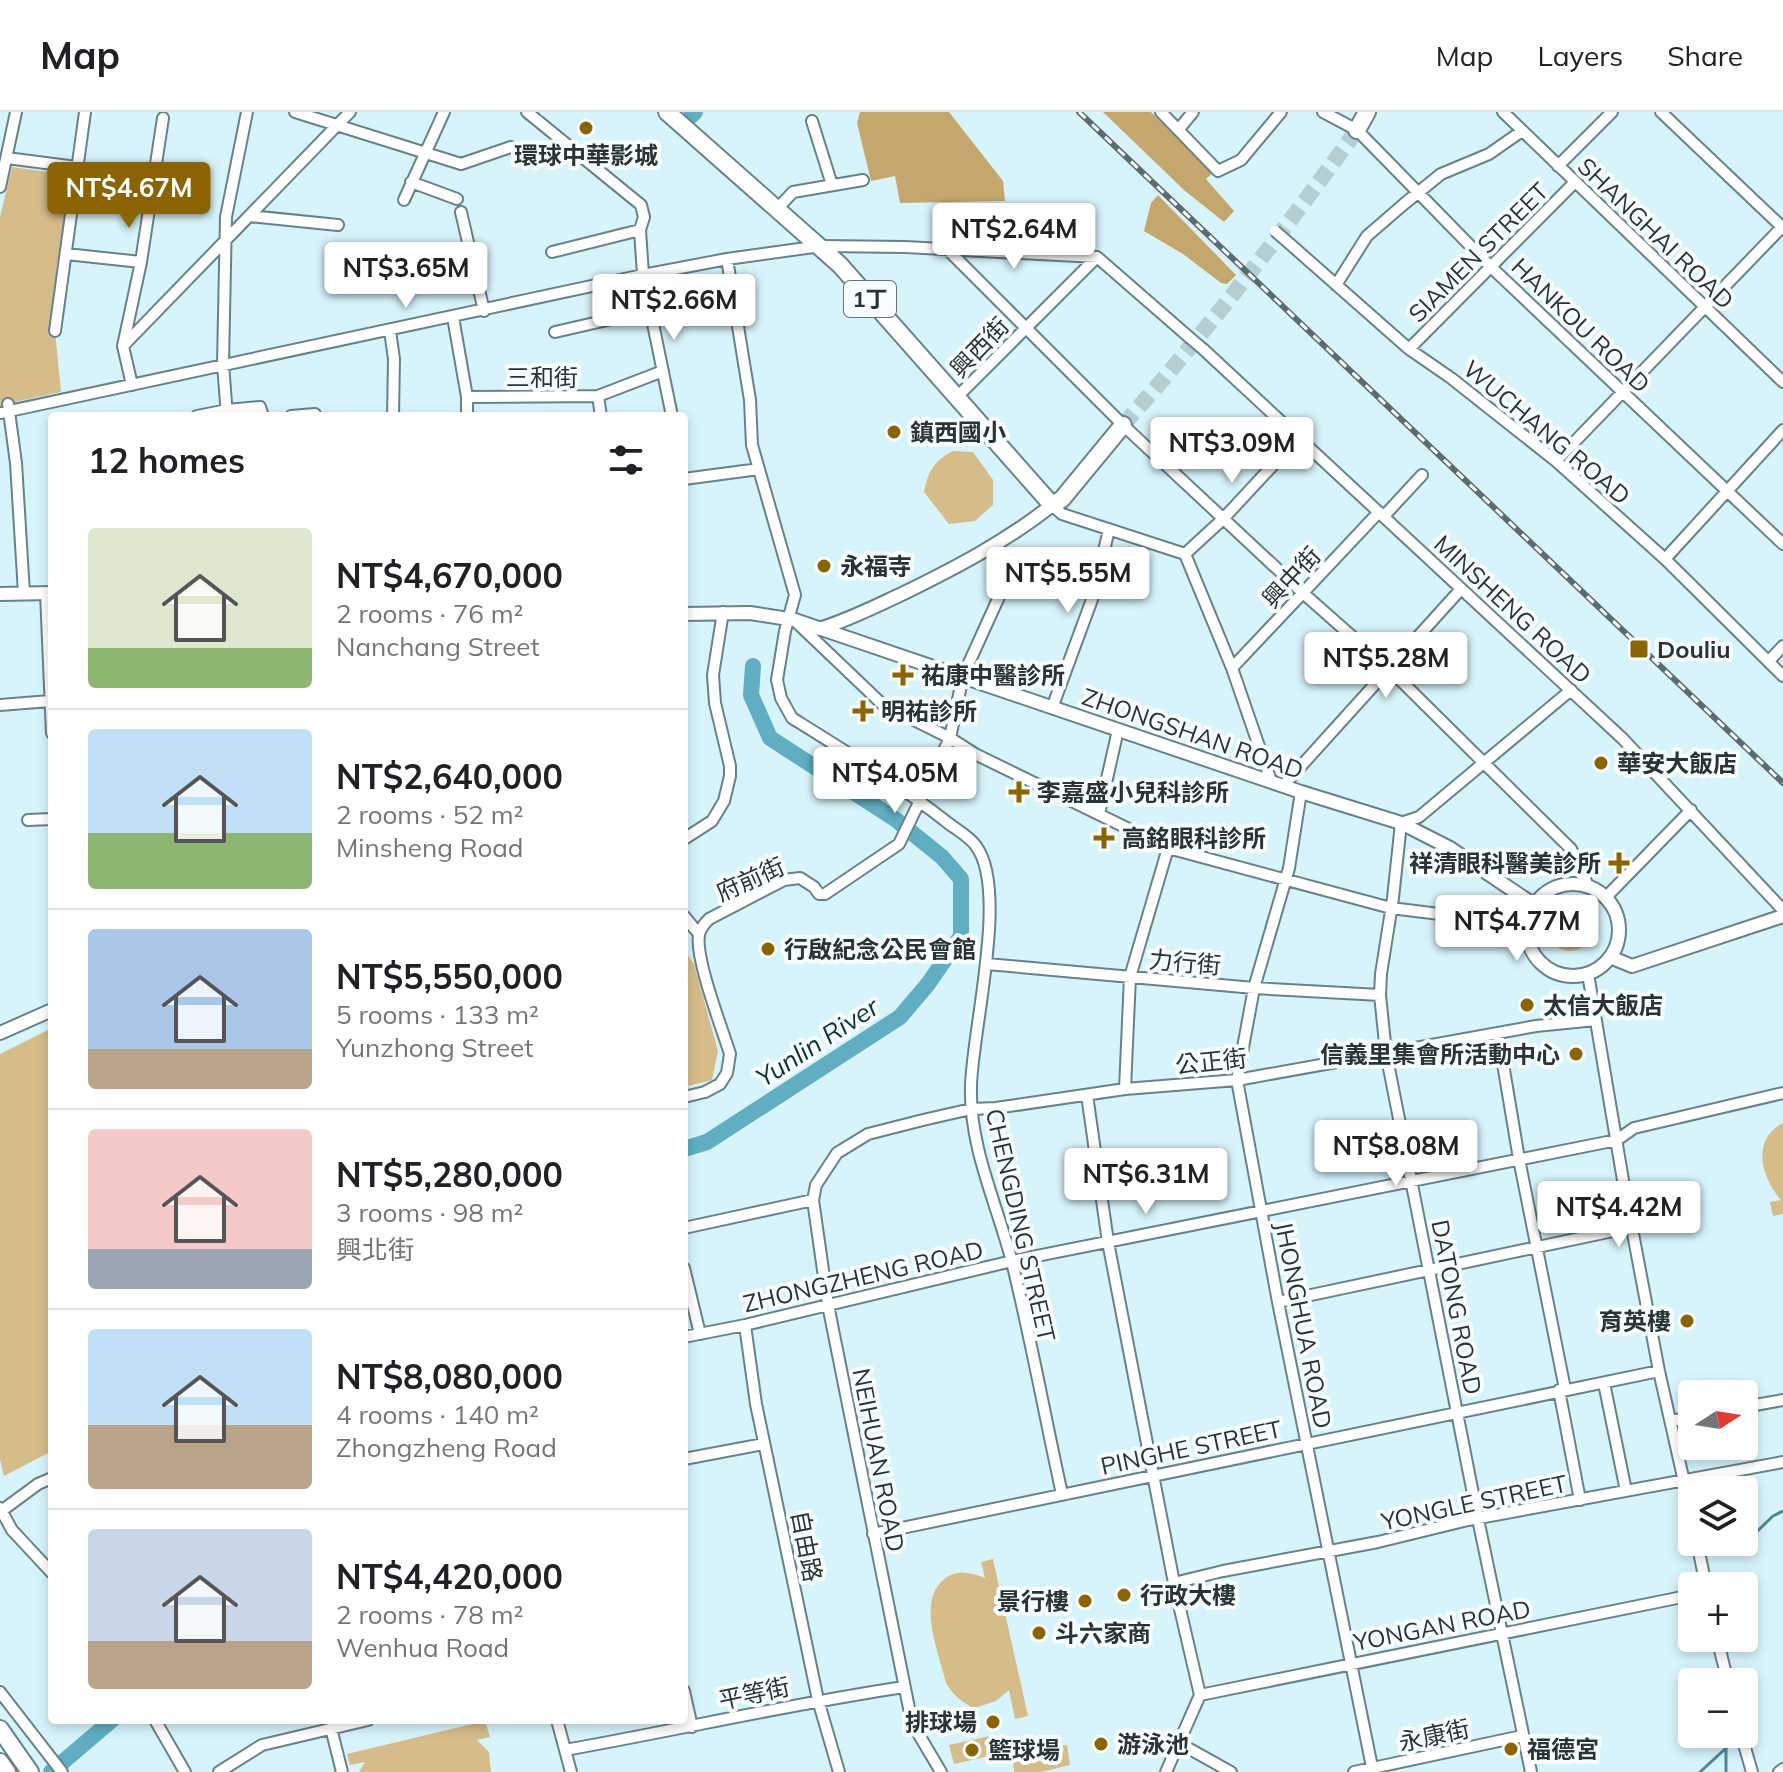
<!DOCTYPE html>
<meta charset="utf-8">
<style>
:root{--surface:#fff;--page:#f6f6f6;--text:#202124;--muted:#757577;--line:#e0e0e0;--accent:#896401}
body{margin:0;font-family:Mulish,"Noto Sans TC",sans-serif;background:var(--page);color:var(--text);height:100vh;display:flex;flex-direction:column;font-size:30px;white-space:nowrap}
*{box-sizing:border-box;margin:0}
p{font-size:26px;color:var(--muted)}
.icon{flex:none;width:44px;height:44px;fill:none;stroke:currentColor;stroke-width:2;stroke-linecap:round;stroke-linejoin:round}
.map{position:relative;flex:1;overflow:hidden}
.drawer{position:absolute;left:48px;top:300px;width:640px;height:1312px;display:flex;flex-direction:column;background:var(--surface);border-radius:8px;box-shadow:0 4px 12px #0003}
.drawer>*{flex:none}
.needle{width:52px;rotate:78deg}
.controls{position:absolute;left:1678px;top:1268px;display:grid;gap:16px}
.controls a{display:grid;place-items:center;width:80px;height:80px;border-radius:8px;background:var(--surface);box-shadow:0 4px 12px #0003;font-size:40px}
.price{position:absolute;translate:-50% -68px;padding:0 18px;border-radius:8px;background:#fff;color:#222;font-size:26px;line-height:52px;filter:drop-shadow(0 2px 4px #0008)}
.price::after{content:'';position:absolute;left:50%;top:48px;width:24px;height:18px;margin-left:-12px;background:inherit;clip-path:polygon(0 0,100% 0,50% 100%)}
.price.selected{background:var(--accent);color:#fff}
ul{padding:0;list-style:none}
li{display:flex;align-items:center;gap:24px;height:200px;padding:0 40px}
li+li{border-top:2px solid var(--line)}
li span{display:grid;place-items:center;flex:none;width:224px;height:160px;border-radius:8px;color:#555}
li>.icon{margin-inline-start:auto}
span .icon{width:96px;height:96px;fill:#fffc;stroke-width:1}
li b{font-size:34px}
h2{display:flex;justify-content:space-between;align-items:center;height:96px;padding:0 40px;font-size:34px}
header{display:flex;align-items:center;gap:48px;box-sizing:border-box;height:112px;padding:0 40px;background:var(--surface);border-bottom:2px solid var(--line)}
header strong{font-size:38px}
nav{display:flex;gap:44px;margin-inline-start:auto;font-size:28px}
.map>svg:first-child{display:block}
</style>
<header>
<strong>Map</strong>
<nav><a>Map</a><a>Layers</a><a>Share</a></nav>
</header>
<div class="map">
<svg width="1783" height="1660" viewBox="0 0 1783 1660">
<rect width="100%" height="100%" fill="#d8f4fb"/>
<!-- green -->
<path fill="#d5bc8b" d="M12,55L71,63L55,219L61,280L0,293V105Z
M953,339L973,340L993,368V393L975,409L949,412L924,380C928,360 934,348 953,339Z
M1548 817a22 22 0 1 1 44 0a22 22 0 1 1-44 0Z
M684,838L694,852L718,939L712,968L684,975Z
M52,916V1339L4,1364L0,1348V942Z
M1783,1011V1102L1773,1104L1770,1090L1781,1088C1762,1066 1750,1028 1783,1011Z
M993,1447L1028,1604L1015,1607L1009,1578L996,1589L974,1596C961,1590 953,1583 946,1571C939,1541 917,1491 943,1468C957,1457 969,1460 985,1466L981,1450Z
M485,1609L490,1625L477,1628L489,1640L491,1660H359L365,1650L350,1653L347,1642Z
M990,1624L994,1643L954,1652L949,1633Z
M1067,1633L1070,1653L1041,1660H1014L1012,1643Z"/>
<!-- forest -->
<path fill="#c5a76e" d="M860,0H949L1003,69L1005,89L900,91L895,64L871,69L857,11Z
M1103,0H1151L1214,60L1206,67L1234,99L1224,110L1184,78Z
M1158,83L1236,163L1227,172L1221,171L1183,142L1144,119L1151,91Z"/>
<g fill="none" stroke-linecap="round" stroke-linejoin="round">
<!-- stream -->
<path stroke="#4f8998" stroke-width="3" d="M1739,1437L1773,1404L1783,1399
M1700,1660L1737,1626
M1726,1660V1636"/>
<!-- river -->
<path stroke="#5faec2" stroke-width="16" d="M691,4L695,0
M684,1037L707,1030L900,905L928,872L961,824V767L942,745L895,707L770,626L751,583L753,554
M51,1660L112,1608"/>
<!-- primary-tunnel -->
<path stroke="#b5ced4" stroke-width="16" stroke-dasharray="16 8" stroke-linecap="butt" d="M1123,313C1207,219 1283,120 1357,18"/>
<!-- minor casing -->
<g stroke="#698289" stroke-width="14">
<path id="minor" d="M295,0L461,52L511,35
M527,0L641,93L644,105L640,118L643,163L672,304
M1161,0L1218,59L1241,48L1281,0
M1323,0L1357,18L1491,155L1783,432
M1503,0L1783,270
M1661,0L1783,116
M812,9L832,73
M1179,17L1193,0
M7,46L76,55
M1558,54L1612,0
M411,70L457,87
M0,75L16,0
M404,88L444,0
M777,97L793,80L863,68
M461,100L484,199
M250,104L338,113
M1290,132L1409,237L1451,266L1556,349L1665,447L1783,564
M552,140L640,118
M950,140L1123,313L1303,481L1390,558L1571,737L1588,774
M66,142L141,150
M727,147L750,288L752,333L795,483L785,519L777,568L781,586L792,606C845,639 899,672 948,711C957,718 970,725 976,734C1009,778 972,919 971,974C969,1035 997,1092 1012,1150C1031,1227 1045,1305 1062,1382
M1336,173L1367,124L1404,92L1441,62L1489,42L1522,19
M453,205L467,285V304
M55,219L85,0
M390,219L394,247L393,304
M555,220L651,198
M123,234L350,0
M1203,237L1623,627L1783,798
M1409,237L1575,70
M132,273L123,234L141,150L163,6
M598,284L663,259
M467,285L598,284L601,304
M957,285L1097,145
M8,292L16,351L24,481
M0,301L643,163L727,147L821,134L905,135L1097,145L1190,226
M197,304L227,298L260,295L263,304
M227,304L223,252L226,105L247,0
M291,304L315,302
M1556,349L1783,114
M684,367L759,357
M1052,393L1062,402L1185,442L1232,556L1271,669
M1384,404L1422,363
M1185,442L1223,407L1300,324
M1665,447L1783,318
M46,481L52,621
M795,509L882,592L950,626L975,642L1168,736L1391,796L1528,813
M1769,549L1783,534
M1232,556L1379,400
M0,593L50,589
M1052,596L1094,482L1109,417
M1283,674L1461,477
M1301,680L1289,756L1254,876L1237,968L1278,1190L1373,1660
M1099,702L1118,618
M28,708L52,707
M684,727L712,709L724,689L730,664V654L715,591L713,563L723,500
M1607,787L1610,781L1691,698
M684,804L699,822
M987,852L1254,876L1380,883
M1588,862L1624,1074L1659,1259L1692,1405
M1498,922L1519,1047L1565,1277
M1125,977L1130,865L1168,736
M1087,983L1108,1130L1174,1471L1200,1583L1166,1660
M684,985L705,980L720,972L727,961L730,942C722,916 695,847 699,823C700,816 705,811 709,807L784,768L800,766L814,775L819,782H825L899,732L950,626L963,564L1003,476L1026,468L1094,482
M684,1116L813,1088
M684,1156L700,1222
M1278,1190L1632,1115
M745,1213L756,1292L818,1588L839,1660
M684,1225L745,1213L1012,1149L1617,1028L1634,1016L1783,981
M1604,1271L1626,1379
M1559,1278L1580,1388
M1744,1295L1783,1288
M1671,1309L1692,1305
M684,1347L764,1332
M0,1396L12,1418L52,1461
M0,1400L38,1372L52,1366
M873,1422L1659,1259
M1697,1430L1706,1474
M1174,1471L1223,1459L1378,1430L1468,1408L1783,1350
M1717,1526L1728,1570
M684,1579L692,1615
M0,1580L62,1660
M1200,1583L1692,1483
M155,1608L185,1660
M557,1608L571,1660
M331,1616L342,1660
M1741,1622L1752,1660
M1179,1631L1231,1660
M565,1638C678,1618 790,1592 904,1575
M219,1660L262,1633L368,1608
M941,1660L912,1611L828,1193L813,1088L816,1073L837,1041L868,1022L923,1008L971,997L996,996L1125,977L1237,968L1536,914L1596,908
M1354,1660L1522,1624
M1531,1660L1478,1407L1386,941L1380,883L1381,862L1393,786L1401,711L1419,705L1571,578
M1779,1660L1783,1657"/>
</g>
<!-- tertiary casing -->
<g stroke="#698289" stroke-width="16">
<path id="tertiary" d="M0,482L52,481
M684,502L750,501L795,508L1301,680L1401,711L1450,736L1533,792
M819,517C849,508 876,494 904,481C955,456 1007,429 1052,393
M1527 818a46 46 0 1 1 92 0a46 46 0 1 1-92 0Z
M1610,845L1632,854L1783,804
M0,921L52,898"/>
</g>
<!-- primary casing -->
<g stroke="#698289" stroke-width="20">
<path id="primary" d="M667,0L840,153L1052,393L1062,387L1123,313
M1357,18L1367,0
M0,1617L30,1660
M0,1650L7,1660"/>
</g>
<!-- minor -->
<use href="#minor" stroke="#fff" stroke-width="10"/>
<!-- tertiary -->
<use href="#tertiary" stroke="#fff" stroke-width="12"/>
<!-- primary -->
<use href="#primary" stroke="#fff" stroke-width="16"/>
<!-- rail casing -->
<g stroke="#5b6b6f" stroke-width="6">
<path id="rail" d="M1079,0L1783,671"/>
</g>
<!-- rail -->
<use href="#rail" stroke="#f7fcfe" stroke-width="3" stroke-dasharray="9" stroke-linecap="butt"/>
<!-- minor-bridge casing -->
<g stroke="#698289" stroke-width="14" stroke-linecap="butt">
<path id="minor-bridge" d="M1275,119L1290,132
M1190,226L1203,237"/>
</g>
<!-- minor-bridge -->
<use href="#minor-bridge" stroke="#fff" stroke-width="10"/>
</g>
<!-- markers -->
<g fill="#896401" stroke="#f7fcfe" stroke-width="3">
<circle cx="586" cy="16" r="8"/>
<circle cx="894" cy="320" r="8"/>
<circle cx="824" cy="454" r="8"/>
<rect x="1629" y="527" width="20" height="20" rx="4"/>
<path d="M899 551h8v8h8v8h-8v8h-8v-8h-8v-8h8z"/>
<path d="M859 587h8v8h8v8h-8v8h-8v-8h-8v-8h8z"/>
<circle cx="1601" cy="651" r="8"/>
<path d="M1015 668h8v8h8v8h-8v8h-8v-8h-8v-8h8z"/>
<path d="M1100 714h8v8h8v8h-8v8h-8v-8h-8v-8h8z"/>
<path d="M1615 739h8v8h8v8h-8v8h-8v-8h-8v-8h8z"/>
<circle cx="768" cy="837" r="8"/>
<circle cx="1527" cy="893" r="8"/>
<circle cx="1576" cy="942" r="8"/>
<circle cx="1687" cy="1209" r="8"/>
<circle cx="1124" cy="1483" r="8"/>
<circle cx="1085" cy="1489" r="8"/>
<circle cx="1039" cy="1521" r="8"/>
<circle cx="993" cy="1610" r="8"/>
<circle cx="1101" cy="1632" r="8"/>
<circle cx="1511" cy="1637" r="8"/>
<circle cx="972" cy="1638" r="8"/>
</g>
<g text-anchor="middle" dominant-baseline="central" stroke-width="8" stroke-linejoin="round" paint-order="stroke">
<!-- shield labels -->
<rect fill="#f7fcfe" stroke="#677073" stroke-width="2" x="844" y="169" width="52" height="36" rx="6"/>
<g font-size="22" font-weight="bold" fill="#293437">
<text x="870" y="187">1丁</text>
</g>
<!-- poi labels -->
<g font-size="24" font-weight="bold" fill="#293437" stroke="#f7fcfe" text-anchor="start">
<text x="586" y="43" text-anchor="middle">環球中華影城</text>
<text x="910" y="320">鎮西國小</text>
<text x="840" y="454">永福寺</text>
<text x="1657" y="537">Douliu</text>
<text x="921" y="563">祐康中醫診所</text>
<text x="881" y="599">明祐診所</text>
<text x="1617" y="651">華安大飯店</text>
<text x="1037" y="680">李嘉盛小兒科診所</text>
<text x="1122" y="726">高銘眼科診所</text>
<text x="1601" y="751" text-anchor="end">祥清眼科醫美診所</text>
<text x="784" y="837">行啟紀念公民會館</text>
<text x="1543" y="893">太信大飯店</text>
<text x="1560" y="942" text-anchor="end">信義里集會所活動中心</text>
<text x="1671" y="1209" text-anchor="end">育英樓</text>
<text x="1140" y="1483">行政大樓</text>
<text x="1069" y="1489" text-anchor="end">景行樓</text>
<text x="1055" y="1521">斗六家商</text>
<text x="977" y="1610" text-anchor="end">排球場</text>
<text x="1117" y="1632">游泳池</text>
<text x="1527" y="1637">福德宮</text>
<text x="988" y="1638">籃球場</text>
</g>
<!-- street labels -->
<g font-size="24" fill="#293437" stroke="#f7fcfe">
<text transform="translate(1656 121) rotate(44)">SHANGHAI ROAD</text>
<text transform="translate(1478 140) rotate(-45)">SIAMEN STREET</text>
<text transform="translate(1581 213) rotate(44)">HANKOU ROAD</text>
<text transform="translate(979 235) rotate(-46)">興西街</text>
<text x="542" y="265">三和街</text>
<text transform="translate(1547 320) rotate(40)">WUCHANG ROAD</text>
<text transform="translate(1291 465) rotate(-47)">興中街</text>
<text transform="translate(1513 497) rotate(43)">MINSHENG ROAD</text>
<text transform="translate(1193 621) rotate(19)">ZHONGSHAN ROAD</text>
<text transform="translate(750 767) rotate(-24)">府前街</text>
<text transform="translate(1185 850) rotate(5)">力行街</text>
<text transform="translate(1211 949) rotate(-6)">公正街</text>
<text transform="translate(1021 1113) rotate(77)">CHENGDING STREET</text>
<text transform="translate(863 1164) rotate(-13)">ZHONGZHENG ROAD</text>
<text transform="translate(1457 1195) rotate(79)">DATONG ROAD</text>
<text transform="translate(1304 1213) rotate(79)">JHONGHUA ROAD</text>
<text transform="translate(1191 1335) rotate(-12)">PINGHE STREET</text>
<text transform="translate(879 1348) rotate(79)">NEIHUAN ROAD</text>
<text transform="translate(1474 1390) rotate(-12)">YONGLE STREET</text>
<text transform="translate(807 1434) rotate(79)">自由路</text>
<text transform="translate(1442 1513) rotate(-11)">YONGAN ROAD</text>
<text transform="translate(754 1581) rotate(-12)">平等街</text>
<text transform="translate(1434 1623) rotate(-12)">永康街</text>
</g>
<!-- water labels -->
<g font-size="26" font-style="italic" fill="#0a323b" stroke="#f7fcfe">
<text transform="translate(817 930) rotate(-33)">Yunlin River</text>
</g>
</g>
</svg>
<div class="controls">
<a><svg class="needle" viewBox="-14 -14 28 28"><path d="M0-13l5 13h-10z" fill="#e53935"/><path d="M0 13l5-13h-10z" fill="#757577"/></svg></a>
<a><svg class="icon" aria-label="layers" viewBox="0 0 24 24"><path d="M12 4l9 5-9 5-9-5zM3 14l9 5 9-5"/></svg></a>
<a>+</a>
<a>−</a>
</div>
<b class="price selected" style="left:129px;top:118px">NT$4.67M</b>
<b class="price" style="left:1014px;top:159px">NT$2.64M</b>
<b class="price" style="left:406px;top:198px">NT$3.65M</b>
<b class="price" style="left:674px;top:230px">NT$2.66M</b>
<b class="price" style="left:1232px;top:373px">NT$3.09M</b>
<b class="price" style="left:1068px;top:503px">NT$5.55M</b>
<b class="price" style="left:1386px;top:588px">NT$5.28M</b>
<b class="price" style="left:895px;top:703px">NT$4.05M</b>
<b class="price" style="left:1517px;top:851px">NT$4.77M</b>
<b class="price" style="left:1396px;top:1076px">NT$8.08M</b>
<b class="price" style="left:1146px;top:1104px">NT$6.31M</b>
<b class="price" style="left:1619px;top:1137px">NT$4.42M</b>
<section class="drawer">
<h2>12 homes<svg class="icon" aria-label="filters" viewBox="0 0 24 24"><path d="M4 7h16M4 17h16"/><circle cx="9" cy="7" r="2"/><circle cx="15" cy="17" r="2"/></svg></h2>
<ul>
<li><span style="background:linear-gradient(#dfe7d0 75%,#8fb573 0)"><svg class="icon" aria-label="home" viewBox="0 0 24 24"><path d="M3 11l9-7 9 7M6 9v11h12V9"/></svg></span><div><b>NT$4,670,000</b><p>2 rooms · 76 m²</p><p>Nanchang Street</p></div></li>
<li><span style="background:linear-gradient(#bfe0f5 65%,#8fb573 0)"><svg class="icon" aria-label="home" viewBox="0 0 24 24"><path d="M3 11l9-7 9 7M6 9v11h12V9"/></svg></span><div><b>NT$2,640,000</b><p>2 rooms · 52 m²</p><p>Minsheng Road</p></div></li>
<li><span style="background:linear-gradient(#a9c7e8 75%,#b9a48a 0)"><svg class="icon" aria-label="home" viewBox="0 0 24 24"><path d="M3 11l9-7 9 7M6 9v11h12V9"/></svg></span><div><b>NT$5,550,000</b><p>5 rooms · 133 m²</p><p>Yunzhong Street</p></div></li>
<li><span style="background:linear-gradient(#f6c9c9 75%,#9aa5b1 0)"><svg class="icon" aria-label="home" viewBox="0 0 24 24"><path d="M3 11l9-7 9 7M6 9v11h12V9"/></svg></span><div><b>NT$5,280,000</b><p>3 rooms · 98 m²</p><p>興北街</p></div></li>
<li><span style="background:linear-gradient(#bfe0f5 60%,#b9a48a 0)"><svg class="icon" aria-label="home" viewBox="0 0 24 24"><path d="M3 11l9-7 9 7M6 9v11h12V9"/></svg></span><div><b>NT$8,080,000</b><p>4 rooms · 140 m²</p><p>Zhongzheng Road</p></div></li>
<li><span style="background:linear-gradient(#c9d6e8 70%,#b9a48a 0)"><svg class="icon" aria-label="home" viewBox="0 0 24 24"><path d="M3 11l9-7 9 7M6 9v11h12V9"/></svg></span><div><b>NT$4,420,000</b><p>2 rooms · 78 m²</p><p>Wenhua Road</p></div></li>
</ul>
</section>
</div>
